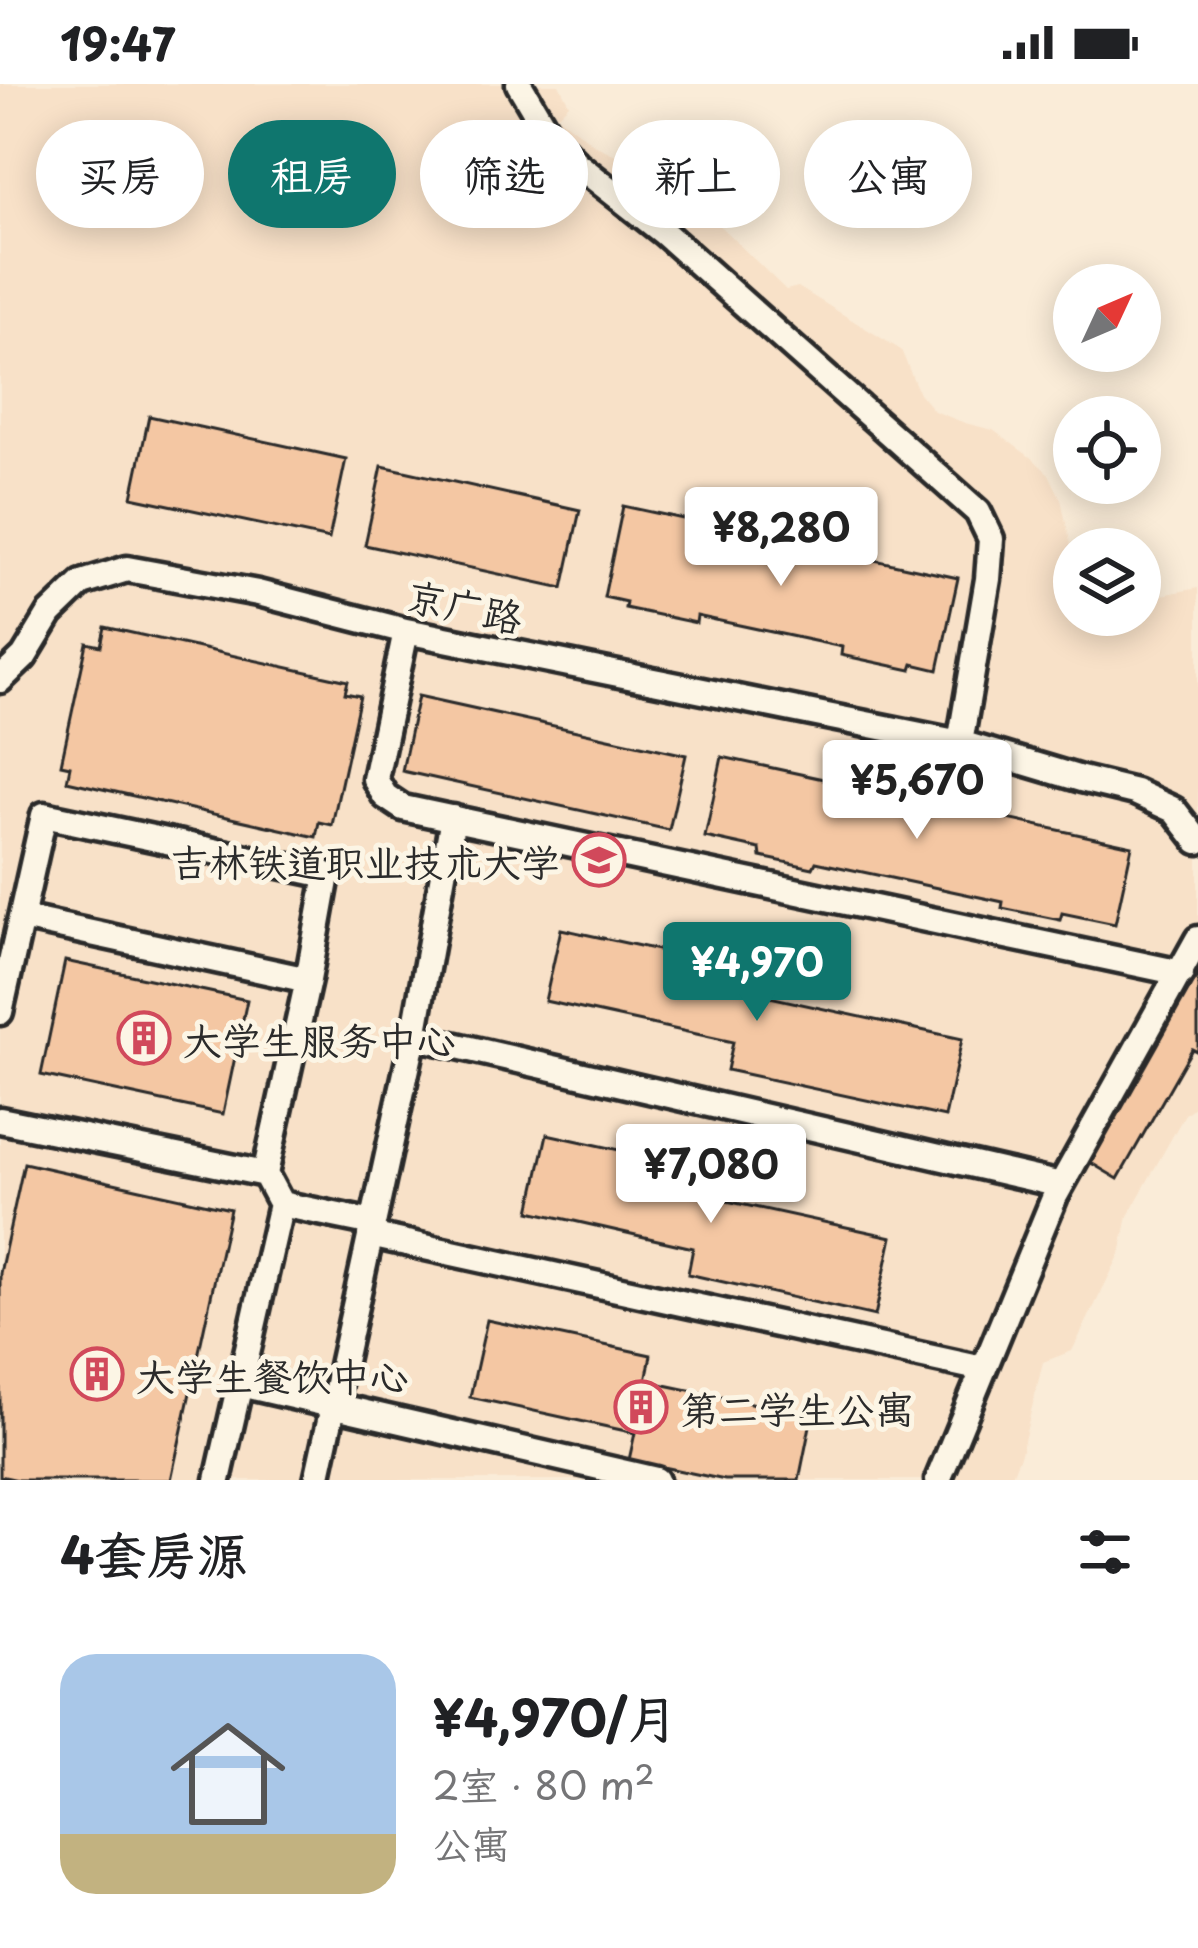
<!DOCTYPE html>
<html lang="zh">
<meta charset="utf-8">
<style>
:root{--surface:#fff;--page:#f6f6f6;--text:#202124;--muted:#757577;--accent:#0f766e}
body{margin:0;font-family:"Playpen Sans","LXGW WenKai TC",sans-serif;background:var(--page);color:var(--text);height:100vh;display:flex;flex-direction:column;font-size:45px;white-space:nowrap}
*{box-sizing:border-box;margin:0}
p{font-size:39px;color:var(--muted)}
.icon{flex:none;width:66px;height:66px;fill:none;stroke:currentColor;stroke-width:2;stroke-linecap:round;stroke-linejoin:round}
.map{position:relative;height:1396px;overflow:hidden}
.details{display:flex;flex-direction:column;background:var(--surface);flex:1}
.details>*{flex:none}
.banner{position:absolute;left:36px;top:36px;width:1128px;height:108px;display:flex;gap:24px}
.needle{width:78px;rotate:46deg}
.fabs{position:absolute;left:1053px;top:180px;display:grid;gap:24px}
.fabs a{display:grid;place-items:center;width:108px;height:108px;border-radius:50%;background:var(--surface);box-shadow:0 6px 30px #0003;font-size:60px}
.price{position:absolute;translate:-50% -102px;padding:0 27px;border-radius:12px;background:#fff;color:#222;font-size:39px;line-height:78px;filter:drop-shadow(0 3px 6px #0008)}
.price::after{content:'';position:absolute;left:50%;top:72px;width:36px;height:27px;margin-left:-18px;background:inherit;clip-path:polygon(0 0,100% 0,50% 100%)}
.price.selected{background:var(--accent);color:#fff}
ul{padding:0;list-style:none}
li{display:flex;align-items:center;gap:36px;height:300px;padding:0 60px}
li span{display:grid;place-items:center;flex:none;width:336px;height:240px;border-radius:36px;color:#555}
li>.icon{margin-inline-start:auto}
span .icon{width:144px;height:144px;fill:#fffc;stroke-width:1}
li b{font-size:51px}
h2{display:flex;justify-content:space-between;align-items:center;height:144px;padding:0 60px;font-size:51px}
.chip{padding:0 42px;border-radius:54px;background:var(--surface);box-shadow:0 6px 30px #0003;font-size:42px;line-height:108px}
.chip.selected{background:var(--accent);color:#fff}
.status{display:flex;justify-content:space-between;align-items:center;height:84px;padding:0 60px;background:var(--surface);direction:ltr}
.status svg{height:33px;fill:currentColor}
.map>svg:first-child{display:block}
</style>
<div class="status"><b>19:47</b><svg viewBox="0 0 49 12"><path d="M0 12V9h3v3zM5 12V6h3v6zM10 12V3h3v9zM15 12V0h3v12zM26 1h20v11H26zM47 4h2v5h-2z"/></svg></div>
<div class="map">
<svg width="1198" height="1396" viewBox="0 0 1198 1396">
<rect width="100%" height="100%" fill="#faecd8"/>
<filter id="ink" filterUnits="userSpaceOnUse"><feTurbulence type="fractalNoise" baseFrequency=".00833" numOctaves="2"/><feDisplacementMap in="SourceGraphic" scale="24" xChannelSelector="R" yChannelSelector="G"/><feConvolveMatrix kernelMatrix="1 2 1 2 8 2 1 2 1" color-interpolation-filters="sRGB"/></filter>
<g filter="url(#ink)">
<!-- built -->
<path fill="#f8e1c8" d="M0,0H559L569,20L557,32L596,62L645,84L664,88L786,206L798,203L901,266L919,309L934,327L965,339L993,346L1033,375L1049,390L1061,415L1070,458L1074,479V531H1140V515L1198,504V1020L1185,1030L1128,1132L1120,1170L1072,1267L1043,1278L1021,1369L1010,1396H0Z"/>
<!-- building -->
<path fill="#f4c7a3" stroke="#2b2b2b" stroke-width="3" d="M149,332L346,375L329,455L132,413Z
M382,382L580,426L563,504L365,461Z
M623,422L958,494L938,586L913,580L911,586L841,571L842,563L697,532L696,539L625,524L626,518L604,513Z
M105,543L348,597L345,609L360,612L332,741L319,738L316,753L67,697L70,682L61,680L87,559L101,562Z
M418,612L686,671L669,746L402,687Z
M722,673L1132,762L1115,840L1062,829L1060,836L1002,824L1003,818L816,778L813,784L761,773L760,765L705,753Z
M561,845L751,886L747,908L962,955L945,1033L727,986L733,958L545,917Z
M65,877L247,916L223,1030L41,991Z
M1198,889V968L1192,965L1118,1095L1091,1079Z
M547,1050L710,1086L704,1112L892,1153L875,1232L688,1190L693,1164L530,1127Z
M24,1079L230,1125L171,1396H18L0,1392V1189Z
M487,1236L651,1271L646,1297L812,1332L799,1396H725L629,1376L635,1349L470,1313Z"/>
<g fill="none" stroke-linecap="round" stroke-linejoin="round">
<!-- minor casing -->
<g stroke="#2b2b2b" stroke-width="33">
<path id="minor" d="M519,0L549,51L578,81L663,148L978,428L991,455L988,495L960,659
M406,547L375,695L385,712L403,724L1181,889
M0,596L24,573L50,530L82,499L127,485L258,509L406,547L960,659L1081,695L1135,708L1174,726L1198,757
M22,834L308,896
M0,928L44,731L327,791L308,896L265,1090L281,1120L218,1396
M414,952L1061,1101
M0,1036L265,1090
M281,1120L373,1139
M370,1151L983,1285
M240,1300L656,1396
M317,1396L414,952L453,734
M938,1396L1055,1112L1198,855"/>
</g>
<!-- minor -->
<use href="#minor" stroke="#fcf5e5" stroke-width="24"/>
</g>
</g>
<!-- icons -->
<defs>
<g id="university-ring" transform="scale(2.7)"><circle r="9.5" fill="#fcf5e5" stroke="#d1495b" stroke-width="1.5"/><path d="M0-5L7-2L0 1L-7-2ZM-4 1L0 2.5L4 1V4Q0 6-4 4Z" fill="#d1495b"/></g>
<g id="building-ring" transform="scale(2.7)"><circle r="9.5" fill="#fcf5e5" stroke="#d1495b" stroke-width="1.5"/><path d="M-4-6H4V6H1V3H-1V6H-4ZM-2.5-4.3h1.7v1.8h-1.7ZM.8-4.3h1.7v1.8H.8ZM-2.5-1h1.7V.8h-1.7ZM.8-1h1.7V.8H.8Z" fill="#d1495b"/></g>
</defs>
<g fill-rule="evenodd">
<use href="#university-ring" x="599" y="776"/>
<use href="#building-ring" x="144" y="954"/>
<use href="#building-ring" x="97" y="1290"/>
<use href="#building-ring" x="641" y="1323"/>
</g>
<g text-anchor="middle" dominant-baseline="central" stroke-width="10" stroke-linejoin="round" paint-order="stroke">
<!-- street labels -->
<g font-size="39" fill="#2b2b2b" stroke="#fcf5e5">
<text transform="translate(465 521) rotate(12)">京广路</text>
</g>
<!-- poi labels -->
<g font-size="39" fill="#2b2b2b" stroke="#fcf5e5" text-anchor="start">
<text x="560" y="776" text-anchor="end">吉林铁道职业技术大学</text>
<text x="183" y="954">大学生服务中心</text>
<text x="136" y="1290">大学生餐饮中心</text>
<text x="680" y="1323">第二学生公寓</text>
</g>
</g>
</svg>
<div class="fabs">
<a><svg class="needle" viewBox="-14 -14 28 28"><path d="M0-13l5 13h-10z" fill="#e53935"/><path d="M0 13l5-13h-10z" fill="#757577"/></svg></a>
<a><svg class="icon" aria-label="locate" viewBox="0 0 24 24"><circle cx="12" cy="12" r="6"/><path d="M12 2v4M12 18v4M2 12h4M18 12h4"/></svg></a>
<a><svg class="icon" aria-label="layers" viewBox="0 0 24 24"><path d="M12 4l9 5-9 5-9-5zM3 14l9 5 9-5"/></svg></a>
</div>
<b class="price" style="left:781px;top:505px">¥8,280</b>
<b class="price" style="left:917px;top:758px">¥5,670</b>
<b class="price selected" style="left:757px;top:940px">¥4,970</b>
<b class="price" style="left:711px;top:1142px">¥7,080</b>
<div class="banner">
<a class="chip">买房</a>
<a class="chip selected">租房</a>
<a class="chip">筛选</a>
<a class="chip">新上</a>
<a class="chip">公寓</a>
</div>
</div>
<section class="details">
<h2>4套房源<svg class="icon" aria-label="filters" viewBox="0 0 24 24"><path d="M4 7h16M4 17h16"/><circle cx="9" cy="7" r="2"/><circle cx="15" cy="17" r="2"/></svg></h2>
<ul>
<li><span style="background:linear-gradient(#a9c7e8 75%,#c2b280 0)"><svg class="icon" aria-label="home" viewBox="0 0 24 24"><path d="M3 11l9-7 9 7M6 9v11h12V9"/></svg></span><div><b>¥4,970/月</b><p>2室 · 80 m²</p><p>公寓</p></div></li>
</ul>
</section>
